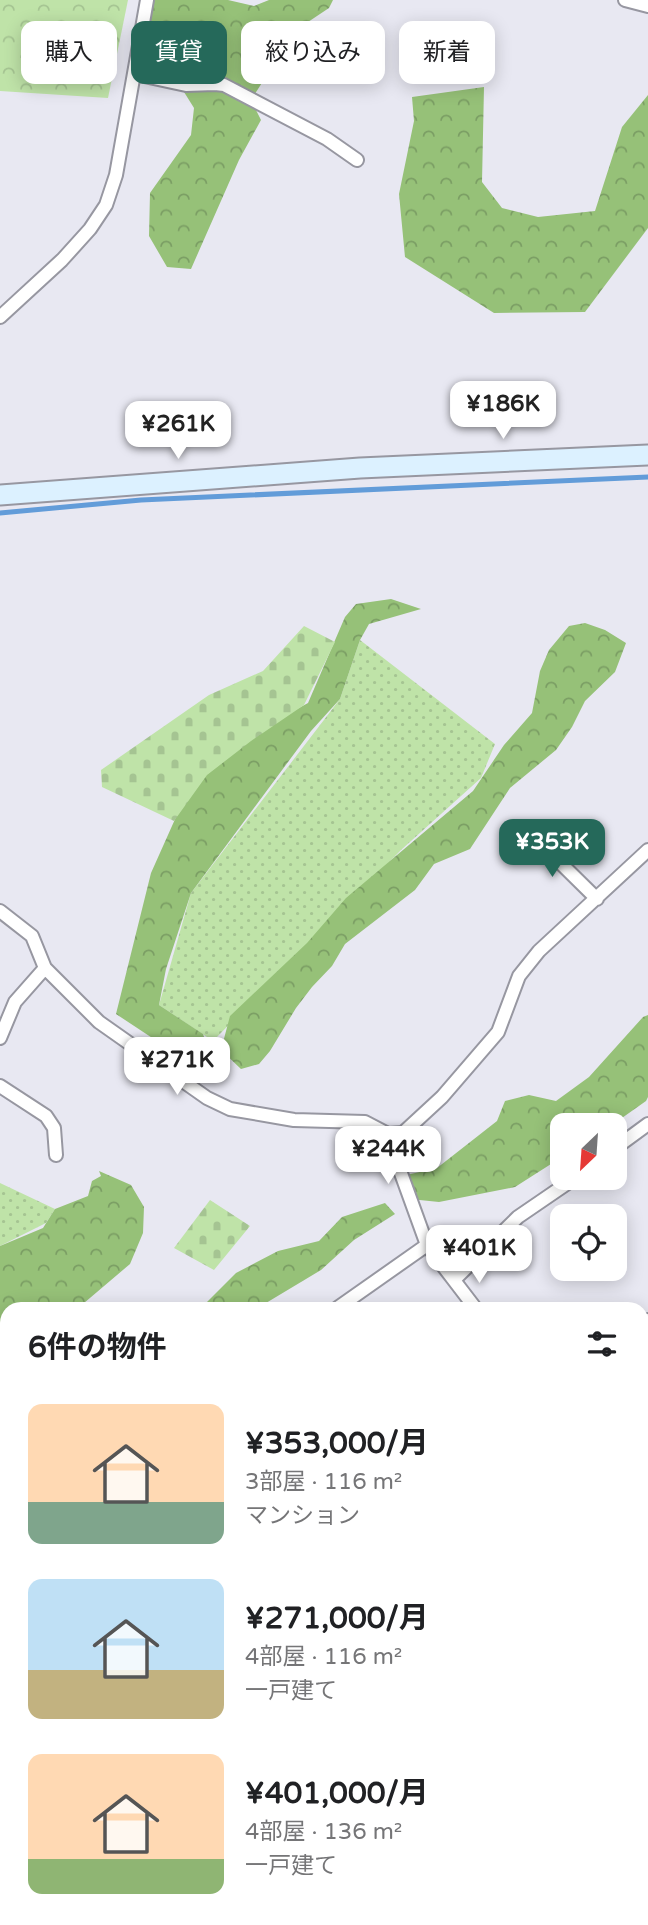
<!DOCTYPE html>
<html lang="ja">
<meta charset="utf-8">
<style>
:root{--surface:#fff;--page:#f2f2f2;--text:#202124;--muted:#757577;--accent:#25695a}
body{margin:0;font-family:"Varela Round","Noto Sans JP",sans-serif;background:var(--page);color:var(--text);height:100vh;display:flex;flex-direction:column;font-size:26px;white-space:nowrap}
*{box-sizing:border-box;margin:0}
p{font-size:23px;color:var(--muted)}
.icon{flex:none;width:38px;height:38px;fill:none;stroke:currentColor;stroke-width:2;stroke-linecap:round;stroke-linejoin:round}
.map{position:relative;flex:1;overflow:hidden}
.panel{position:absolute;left:0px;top:1302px;width:649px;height:623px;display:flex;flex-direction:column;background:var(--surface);border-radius:21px 21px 0 0;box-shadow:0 4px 18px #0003}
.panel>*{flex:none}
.hud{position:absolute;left:21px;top:21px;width:607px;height:63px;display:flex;gap:14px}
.needle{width:46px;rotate:205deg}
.buttons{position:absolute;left:550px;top:1113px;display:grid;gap:14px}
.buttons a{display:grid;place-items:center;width:77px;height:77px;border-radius:14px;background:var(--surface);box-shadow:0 4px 18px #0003;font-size:35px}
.price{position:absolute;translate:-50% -60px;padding:0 16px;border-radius:14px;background:#fff;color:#222;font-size:23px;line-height:46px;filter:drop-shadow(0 2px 4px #0008)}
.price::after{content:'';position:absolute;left:50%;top:42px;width:21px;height:16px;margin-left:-10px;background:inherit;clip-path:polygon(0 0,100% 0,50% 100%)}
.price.current{background:var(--accent);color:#fff}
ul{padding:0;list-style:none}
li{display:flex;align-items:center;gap:21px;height:175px;padding:0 28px}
li span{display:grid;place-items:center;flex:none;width:196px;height:140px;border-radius:14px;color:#555}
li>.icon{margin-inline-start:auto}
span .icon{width:84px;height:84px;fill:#fffc;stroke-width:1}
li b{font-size:30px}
h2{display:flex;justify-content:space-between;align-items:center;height:84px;padding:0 28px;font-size:30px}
.tag{padding:0 24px;border-radius:14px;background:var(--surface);box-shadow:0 4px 18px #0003;font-size:24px;line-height:63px}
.tag.current{background:var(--accent);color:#fff}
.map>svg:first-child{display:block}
</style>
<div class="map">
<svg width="648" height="1925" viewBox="0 0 648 1925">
<defs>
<pattern id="grass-dots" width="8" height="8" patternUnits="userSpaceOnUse" patternTransform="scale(1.75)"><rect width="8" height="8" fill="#bfe3a8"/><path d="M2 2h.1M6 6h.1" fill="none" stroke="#a5c492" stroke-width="1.8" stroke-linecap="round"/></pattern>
<pattern id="forest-crowns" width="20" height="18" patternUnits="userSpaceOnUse" patternTransform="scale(1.75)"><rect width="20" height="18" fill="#96c178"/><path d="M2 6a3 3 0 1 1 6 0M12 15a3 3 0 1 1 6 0" fill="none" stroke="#7b9e64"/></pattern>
<pattern id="cemetery-stones" width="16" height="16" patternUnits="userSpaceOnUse" patternTransform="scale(1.75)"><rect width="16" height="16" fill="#bfe3a8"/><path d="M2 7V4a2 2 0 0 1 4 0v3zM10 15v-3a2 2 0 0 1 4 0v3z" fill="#a5c492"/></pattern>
<pattern id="park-crowns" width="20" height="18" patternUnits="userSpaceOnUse" patternTransform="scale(1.75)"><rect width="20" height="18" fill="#bfe3a8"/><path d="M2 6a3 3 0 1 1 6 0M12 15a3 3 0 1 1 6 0" fill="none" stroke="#a5c492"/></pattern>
</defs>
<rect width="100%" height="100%" fill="#e8e8f2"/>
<!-- grass -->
<path fill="url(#grass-dots)" d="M360,640L495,744L481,778L401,850L213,1041L159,1005L191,893L340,699Z
M0,1183L55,1209L46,1223L0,1246Z
M0,1330L3,1338L7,1339V1403L0,1409Z"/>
<!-- forest -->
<path fill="url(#forest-crowns)" d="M148,0H228L254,6L269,0H333L329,8L296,30L251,100L261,120L239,160L191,269L167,267L149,236L150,193L191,135L194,108L179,84L143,75Z
M484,87L482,182L502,208L538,217L595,211L622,127L648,95V228L585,312L494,313L405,257L399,194L414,121L412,97Z
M391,599L421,609L369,624L360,640L340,699L311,731L191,893L166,969L159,1005L203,1034L210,1054L201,1064L172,1051L116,1014L151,873L176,817L206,775L275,721L308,703L345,617L356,604Z
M585,623L605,630L626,643L615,672L585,701L572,727L556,750L510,788L470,849L434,864L415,890L345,944L332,966L312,987L296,1008L270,1051L259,1064L241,1069L221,1050L230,1016L307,943L346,898L473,791L504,745L532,713L540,671L549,650L569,626Z
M648,1015V1097L646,1101L612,1125H562V1157L515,1187L439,1202L410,1199L402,1176L437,1168L497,1121L505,1101L529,1095L556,1101L589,1077L643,1017Z
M99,1171L131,1185L144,1207L143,1233L130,1264L77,1309H7V1338L0,1330V1246L43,1228L55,1209L88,1196L92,1181L101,1176Z
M385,1203L395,1214L354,1240L321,1270L256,1309H200L236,1273L278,1251L319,1241L342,1217Z
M0,1412L7,1413V1539L0,1542Z"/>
<!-- cemetery -->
<path fill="url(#cemetery-stones)" d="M304,626L335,642L304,705L251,741L207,775L174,821L102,787L101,770L209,695L263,671Z
M210,1200L250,1226L214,1270L174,1248Z"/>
<!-- park -->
<path fill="url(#park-crowns)" d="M0,0H128L108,98L0,91Z"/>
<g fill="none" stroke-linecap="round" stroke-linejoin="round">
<!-- stream -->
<path stroke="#629cd9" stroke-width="5" d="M0,513L141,500L648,477"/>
<!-- street casing -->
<g stroke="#9797a1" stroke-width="16">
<path id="street" d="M625,0L648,6
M135,74L186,85L215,84L224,85L327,139L357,160
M0,317L62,260L90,229L106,205L116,175L147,0
M531,834L597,899
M0,911L32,936L45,968L99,1022L207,1098L230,1109L294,1120L365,1122L388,1134L403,1133L442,1097L498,1032L519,976L539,951L648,850
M0,1038L15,1002L45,968
M0,1086L46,1116L54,1128L56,1155
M356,1123L382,1143L398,1165L427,1245L476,1309
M614,1149L648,1124
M455,1279L518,1217L575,1178
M336,1309L427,1245
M642,1322L648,1320
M642,1364L648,1381
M642,1505L648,1503
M0,1551L7,1546
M0,1641L7,1642
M642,1692L648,1681
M642,1708L648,1710
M642,1811L648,1814
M0,1838L7,1843
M642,1877L648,1873
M63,1918L72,1925
M274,1918L291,1925
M482,1918L494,1925
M261,1925L266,1918
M385,1925L389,1918
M588,1925L596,1918"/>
</g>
<!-- secondary casing -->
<g stroke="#9797a1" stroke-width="23">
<path id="secondary" d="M0,495L360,468L648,455"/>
</g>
<!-- street -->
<use href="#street" stroke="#fff" stroke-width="12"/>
<!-- secondary -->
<use href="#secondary" stroke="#dcf1ff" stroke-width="19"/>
</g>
</svg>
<div class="buttons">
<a><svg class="needle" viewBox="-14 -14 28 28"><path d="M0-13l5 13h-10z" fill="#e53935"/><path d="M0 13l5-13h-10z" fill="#757577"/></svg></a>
<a><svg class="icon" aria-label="locate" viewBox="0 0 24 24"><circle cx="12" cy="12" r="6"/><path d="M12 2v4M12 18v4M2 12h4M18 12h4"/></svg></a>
</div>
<b class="price" style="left:503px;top:441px">¥186K</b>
<b class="price" style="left:178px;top:461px">¥261K</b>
<b class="price current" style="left:552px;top:879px">¥353K</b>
<b class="price" style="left:177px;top:1097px">¥271K</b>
<b class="price" style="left:388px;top:1186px">¥244K</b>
<b class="price" style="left:479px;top:1285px">¥401K</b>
<div class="hud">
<a class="tag">購入</a>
<a class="tag current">賃貸</a>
<a class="tag">絞り込み</a>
<a class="tag">新着</a>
</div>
<section class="panel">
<h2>6件の物件<svg class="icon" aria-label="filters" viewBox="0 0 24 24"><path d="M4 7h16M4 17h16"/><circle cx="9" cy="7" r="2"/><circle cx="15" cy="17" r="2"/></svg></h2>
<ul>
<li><span style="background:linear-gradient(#ffd9b3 70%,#7fa58c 0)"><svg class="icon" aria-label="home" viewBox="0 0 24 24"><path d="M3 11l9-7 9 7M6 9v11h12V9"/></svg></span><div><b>¥353,000/月</b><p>3部屋 · 116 m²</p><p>マンション</p></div></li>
<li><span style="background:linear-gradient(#bfe0f5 65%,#c2b280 0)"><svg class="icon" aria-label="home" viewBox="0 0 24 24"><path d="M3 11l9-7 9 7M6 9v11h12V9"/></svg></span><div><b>¥271,000/月</b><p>4部屋 · 116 m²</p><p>一戸建て</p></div></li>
<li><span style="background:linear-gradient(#ffd9b3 75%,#8fb573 0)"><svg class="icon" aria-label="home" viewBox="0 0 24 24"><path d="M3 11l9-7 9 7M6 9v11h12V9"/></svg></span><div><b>¥401,000/月</b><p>4部屋 · 136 m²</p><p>一戸建て</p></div></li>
</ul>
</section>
</div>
